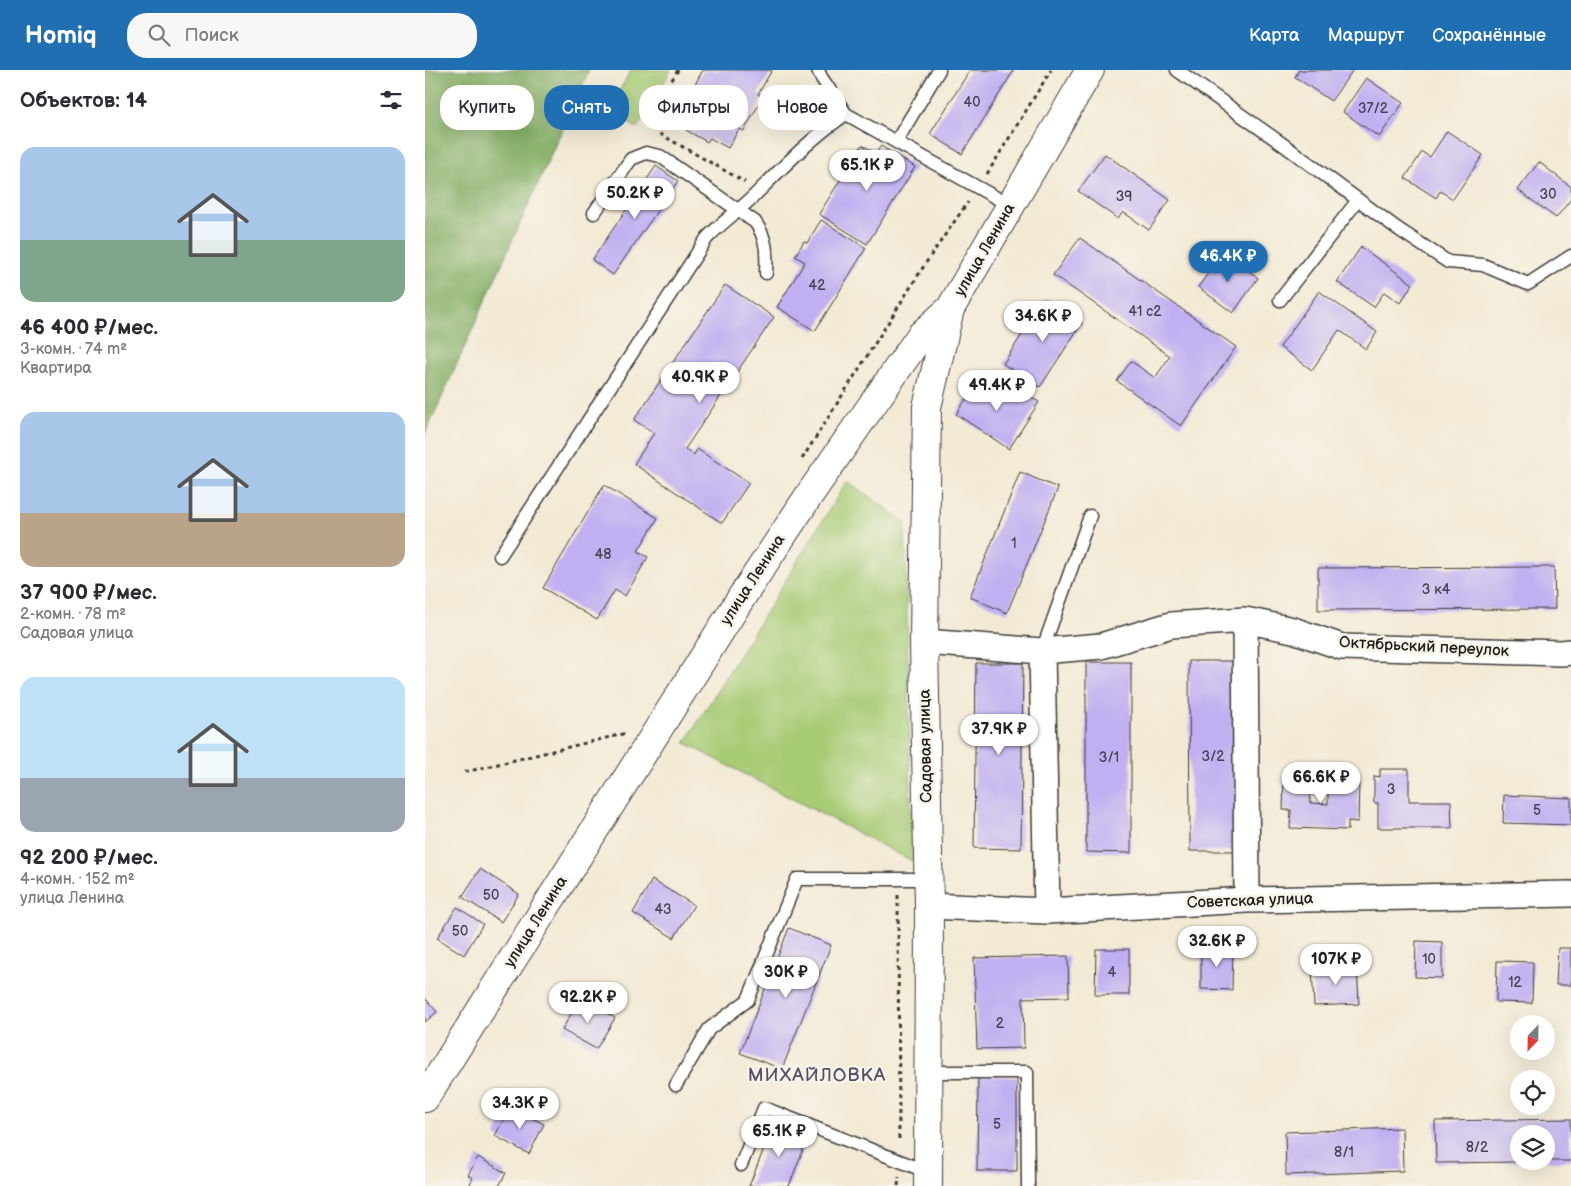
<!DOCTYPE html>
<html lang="ru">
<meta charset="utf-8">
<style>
:root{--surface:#fff;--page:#f7f7f7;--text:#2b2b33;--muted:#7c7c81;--accent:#1f6fb2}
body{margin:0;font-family:"Balsamiq Sans",sans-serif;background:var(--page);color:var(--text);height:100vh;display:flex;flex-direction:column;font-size:19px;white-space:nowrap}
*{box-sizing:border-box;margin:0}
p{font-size:16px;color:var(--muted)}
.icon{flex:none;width:28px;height:28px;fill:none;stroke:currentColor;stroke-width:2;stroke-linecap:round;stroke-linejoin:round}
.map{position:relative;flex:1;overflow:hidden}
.details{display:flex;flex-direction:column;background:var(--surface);width:425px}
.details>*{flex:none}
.banner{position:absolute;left:15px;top:15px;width:475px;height:45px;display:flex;gap:10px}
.needle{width:32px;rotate:202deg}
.controls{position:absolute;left:1085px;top:945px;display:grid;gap:10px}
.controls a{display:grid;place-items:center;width:45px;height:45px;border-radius:50%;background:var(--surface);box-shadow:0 5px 20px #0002;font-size:25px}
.price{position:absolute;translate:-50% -42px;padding:0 11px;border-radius:18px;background:#fff;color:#222;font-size:16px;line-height:32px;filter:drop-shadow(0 1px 2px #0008)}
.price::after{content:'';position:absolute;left:50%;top:30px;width:15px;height:11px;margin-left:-8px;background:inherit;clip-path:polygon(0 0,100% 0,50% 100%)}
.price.current{background:var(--accent);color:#fff}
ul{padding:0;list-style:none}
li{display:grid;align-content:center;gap:10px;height:265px;padding:0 20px}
li span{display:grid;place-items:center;height:155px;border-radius:15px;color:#555}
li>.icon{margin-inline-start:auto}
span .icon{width:90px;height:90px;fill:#fffc;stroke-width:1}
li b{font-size:21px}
h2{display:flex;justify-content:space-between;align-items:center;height:60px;padding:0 20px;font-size:21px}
.tag{padding:0 18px;border-radius:20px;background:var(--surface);box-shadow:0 5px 20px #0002;font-size:18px;line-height:45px}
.tag.current{background:var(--accent);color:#fff}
header{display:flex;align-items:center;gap:30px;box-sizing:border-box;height:70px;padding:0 25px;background:var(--accent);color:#fff}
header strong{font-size:24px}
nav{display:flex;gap:28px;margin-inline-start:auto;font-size:18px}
.search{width:350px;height:45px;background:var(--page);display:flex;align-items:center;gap:12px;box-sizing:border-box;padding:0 18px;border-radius:20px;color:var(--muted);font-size:19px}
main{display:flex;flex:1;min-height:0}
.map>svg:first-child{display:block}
</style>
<header>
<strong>Homiq</strong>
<div class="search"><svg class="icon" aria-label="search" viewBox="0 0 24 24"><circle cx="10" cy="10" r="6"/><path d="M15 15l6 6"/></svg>Поиск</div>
<nav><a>Карта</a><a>Маршрут</a><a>Сохранённые</a></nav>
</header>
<main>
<section class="details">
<h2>Объектов: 14<svg class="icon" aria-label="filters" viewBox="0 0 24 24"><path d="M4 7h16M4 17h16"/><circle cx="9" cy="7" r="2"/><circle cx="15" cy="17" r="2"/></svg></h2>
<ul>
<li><span style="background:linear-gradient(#a9c7e8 60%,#7fa58c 0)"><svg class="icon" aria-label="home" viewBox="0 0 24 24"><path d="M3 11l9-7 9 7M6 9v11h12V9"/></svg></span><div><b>46 400 ₽/мес.</b><p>3-комн. · 74 m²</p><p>Квартира</p></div></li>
<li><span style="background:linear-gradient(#a9c7e8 65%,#b9a48a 0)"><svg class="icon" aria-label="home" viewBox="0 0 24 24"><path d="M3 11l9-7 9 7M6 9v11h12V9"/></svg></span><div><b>37 900 ₽/мес.</b><p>2-комн. · 78 m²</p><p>Садовая улица</p></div></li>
<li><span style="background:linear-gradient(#bfe0f5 65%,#9aa5b1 0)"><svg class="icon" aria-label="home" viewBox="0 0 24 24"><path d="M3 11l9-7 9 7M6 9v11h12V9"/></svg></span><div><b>92 200 ₽/мес.</b><p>4-комн. · 152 m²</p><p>улица Ленина</p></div></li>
</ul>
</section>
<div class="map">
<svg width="1146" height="1116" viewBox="0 0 1146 1116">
<rect width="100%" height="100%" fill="#f7f3e8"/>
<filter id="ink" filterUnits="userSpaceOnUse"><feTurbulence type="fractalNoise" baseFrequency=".02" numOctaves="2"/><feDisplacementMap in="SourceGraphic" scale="10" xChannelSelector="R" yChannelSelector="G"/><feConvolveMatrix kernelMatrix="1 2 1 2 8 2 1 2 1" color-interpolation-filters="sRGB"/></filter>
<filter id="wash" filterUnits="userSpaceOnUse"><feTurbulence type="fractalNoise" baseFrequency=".0096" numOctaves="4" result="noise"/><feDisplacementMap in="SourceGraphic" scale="20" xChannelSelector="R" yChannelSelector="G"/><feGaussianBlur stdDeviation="1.12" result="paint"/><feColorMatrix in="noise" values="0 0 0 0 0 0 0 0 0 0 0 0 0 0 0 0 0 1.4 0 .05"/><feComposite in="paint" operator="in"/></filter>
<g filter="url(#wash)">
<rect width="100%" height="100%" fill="#f3ead5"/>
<!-- green -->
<path fill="#a7cb75" stroke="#627448" d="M206,0H246L212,58L183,41Z
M422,411L480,452L487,791L260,673Z"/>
<!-- forest -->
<path fill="#85af66" stroke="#506641" d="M0,0H164L0,365Z"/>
<g id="blocks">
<!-- building -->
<path fill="#c0b0f1" d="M278,0H347L333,24L338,27L319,61L314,59L303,78L285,68L282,72L261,60L263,55L251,48Z
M545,0H589L537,84L505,64Z
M874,0H928L906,31L870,7Z
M941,8L978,33L954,67L918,42Z
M1022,61L1058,85L1028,129L1015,121L1011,128L980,108L997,82L1005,87Z
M437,75L451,83L456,76L490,97L442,174L394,144Z
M680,84L745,130L724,160L698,142L693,149L653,121Z
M1114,92L1146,117V129L1131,148L1093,120Z
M231,96L253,111L188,205L167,190Z
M396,150L441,178L390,261L352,237L380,192L370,186L379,171L382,173Z
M655,168L811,277L756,356L692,311L706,291L730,308L745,286L628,205Z
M936,177L988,214L975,233L959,222L949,237L912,212Z
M799,182L833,208L808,243L773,217Z
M300,215L349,247L260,379L269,385L272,379L324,413L297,453L209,394L229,363L209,350Z
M894,221L952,262L941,279L914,260L887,300L855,277Z
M620,229L657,253L615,317L578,294Z
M556,307L590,330L596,321L614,332L584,379L531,344Z
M595,402L633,418L582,543L545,527Z
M179,415L233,448L213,481L223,487L200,526L190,520L172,550L118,518Z
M1129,497L1130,539L893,540V498Z
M764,591H811V781H765Z
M661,592H706V783L661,782Z
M551,593H598L596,779L549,778Z
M955,699H984V731H1026L1027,758H953V733H949V706L955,707Z
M859,704L886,705L885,733L903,734V711L934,712L933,752L923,751V760L865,758L866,740H858Z
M1079,725L1146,728V755L1078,753Z
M55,799L94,824L76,852L37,827Z
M227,810L269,835L249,868L208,843Z
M32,837L58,854L39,885L12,868Z
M364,858L406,875L357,999L315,983Z
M991,871L1017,872V908L990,907Z
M776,876H808L807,920L776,919Z
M1133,878H1146V915H1131Z
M671,879H704V925H670Z
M643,886L644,927L598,928L599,978L552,979L549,888Z
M1072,891L1108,892L1107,933L1071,932Z
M932,896L934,934L889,936L887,898Z
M0,928L12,942L0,952Z
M155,928L190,948L171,979L137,960Z
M553,1006L592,1007V1101H552Z
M85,1037L119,1054L104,1084L70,1066Z
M1146,1049V1091H1121V1064H1094V1092L1011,1093L1010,1051Z
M349,1054L383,1067L364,1116H324Z
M977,1058L978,1101L861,1105L860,1062Z
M53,1087L81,1103L74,1116H44L48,1108L43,1105Z"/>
</g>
</g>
<g filter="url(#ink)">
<use href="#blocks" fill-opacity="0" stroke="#3c3b38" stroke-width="1"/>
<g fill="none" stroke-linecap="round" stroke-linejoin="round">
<!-- lane casing -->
<g stroke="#3c3b38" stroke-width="15">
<path id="lane" d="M393,0L396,7L421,44
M752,0L856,73L973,159L1023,192L1058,195L1103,214L1146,186
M471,72L514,0
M169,143L206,89L221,83L235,86L330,152C342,168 342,183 341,203
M855,230L933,130
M75,486L282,168C297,152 315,140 331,124C360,95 387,67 421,44L586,136
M617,581L665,446
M503,1002H602L603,1116
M251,1015L284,959L323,930L372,809H503
M316,1095L339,1038L503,1102"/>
</g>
<!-- street casing -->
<g stroke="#3c3b38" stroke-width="28">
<path id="street" d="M820,550L822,830
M499,572L617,581L676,576L746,555L820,550L868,560L917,577L1136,583L1146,582
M617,581L622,841
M504,836L622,841L822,830L1146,824"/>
</g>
<!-- secondary casing -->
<g stroke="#3c3b38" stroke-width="30">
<path id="secondary" d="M0,1028L318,525L387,421L496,265L525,239L665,0
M503,1116L504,836L499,572L502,337L525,239"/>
</g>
<!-- path -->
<path stroke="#3c3b38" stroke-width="3" stroke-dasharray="4 4" stroke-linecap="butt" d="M253,0C246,12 228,37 228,50C228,56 232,60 235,64L320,112
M562,104L626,0
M377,389L504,188L543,132
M40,702L202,663
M473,825L474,1073
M473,1116L474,1107"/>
<!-- lane -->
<use href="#lane" stroke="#fff" stroke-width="12"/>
<!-- street -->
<use href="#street" stroke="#fff" stroke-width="25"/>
<!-- secondary -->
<use href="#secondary" stroke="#fff" stroke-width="28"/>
</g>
</g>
<g text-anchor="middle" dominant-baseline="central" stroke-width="5" stroke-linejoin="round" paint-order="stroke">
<!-- number labels -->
<g font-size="14" fill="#454151">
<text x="547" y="32">40</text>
<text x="948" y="38">37/2</text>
<text x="1123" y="124">30</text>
<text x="699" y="126">39</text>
<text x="392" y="215">42</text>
<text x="720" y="241">41 с2</text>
<text x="589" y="473">1</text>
<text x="178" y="484">48</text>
<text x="1011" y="519">3 к4</text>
<text x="788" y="686">3/2</text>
<text x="684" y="687">3/1</text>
<text x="966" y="719">3</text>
<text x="1112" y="740">5</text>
<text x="66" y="825">50</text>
<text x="238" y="839">43</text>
<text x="35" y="861">50</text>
<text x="1004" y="889">10</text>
<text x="687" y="902">4</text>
<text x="1090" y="912">12</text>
<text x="575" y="953">2</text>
<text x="572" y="1054">5</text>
<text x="1052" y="1077">8/2</text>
<text x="919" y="1082">8/1</text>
</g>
<!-- street labels -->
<g font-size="16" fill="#1c1c1c" stroke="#f7f3e8">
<text transform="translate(560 180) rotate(-60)">улица Ленина</text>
<text transform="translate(328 510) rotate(-57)">улица Ленина</text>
<text transform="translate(999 577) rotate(3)">Октябрьский переулок</text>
<text transform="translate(501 676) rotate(-91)">Садовая улица</text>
<text transform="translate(825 831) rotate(-2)">Советская улица</text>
<text transform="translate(111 852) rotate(-58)">улица Ленина</text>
</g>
<!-- quarter labels -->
<g font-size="19" letter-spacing="1" fill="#555067" stroke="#f7f3e8">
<text x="392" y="1005">МИХАЙЛОВКА</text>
</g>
</g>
</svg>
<div class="controls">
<a><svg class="needle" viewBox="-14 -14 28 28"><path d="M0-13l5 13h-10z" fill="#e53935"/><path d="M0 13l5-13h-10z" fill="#7c7c81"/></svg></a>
<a><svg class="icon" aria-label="locate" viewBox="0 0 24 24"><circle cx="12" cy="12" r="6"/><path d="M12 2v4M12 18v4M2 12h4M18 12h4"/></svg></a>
<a><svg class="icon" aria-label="layers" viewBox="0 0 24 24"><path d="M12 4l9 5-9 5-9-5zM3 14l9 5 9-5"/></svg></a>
</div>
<b class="price" style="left:442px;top:122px">65.1K ₽</b>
<b class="price" style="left:210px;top:150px">50.2K ₽</b>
<b class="price current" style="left:803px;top:213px">46.4K ₽</b>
<b class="price" style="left:618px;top:273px">34.6K ₽</b>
<b class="price" style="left:275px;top:334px">40.9K ₽</b>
<b class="price" style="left:572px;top:342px">49.4K ₽</b>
<b class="price" style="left:574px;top:686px">37.9K ₽</b>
<b class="price" style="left:896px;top:734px">66.6K ₽</b>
<b class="price" style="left:792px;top:898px">32.6K ₽</b>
<b class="price" style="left:911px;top:916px">107K ₽</b>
<b class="price" style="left:361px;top:929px">30K ₽</b>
<b class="price" style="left:163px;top:954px">92.2K ₽</b>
<b class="price" style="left:95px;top:1060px">34.3K ₽</b>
<b class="price" style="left:354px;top:1088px">65.1K ₽</b>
<div class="banner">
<a class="tag">Купить</a>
<a class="tag current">Снять</a>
<a class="tag">Фильтры</a>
<a class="tag">Новое</a>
</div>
</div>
</main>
